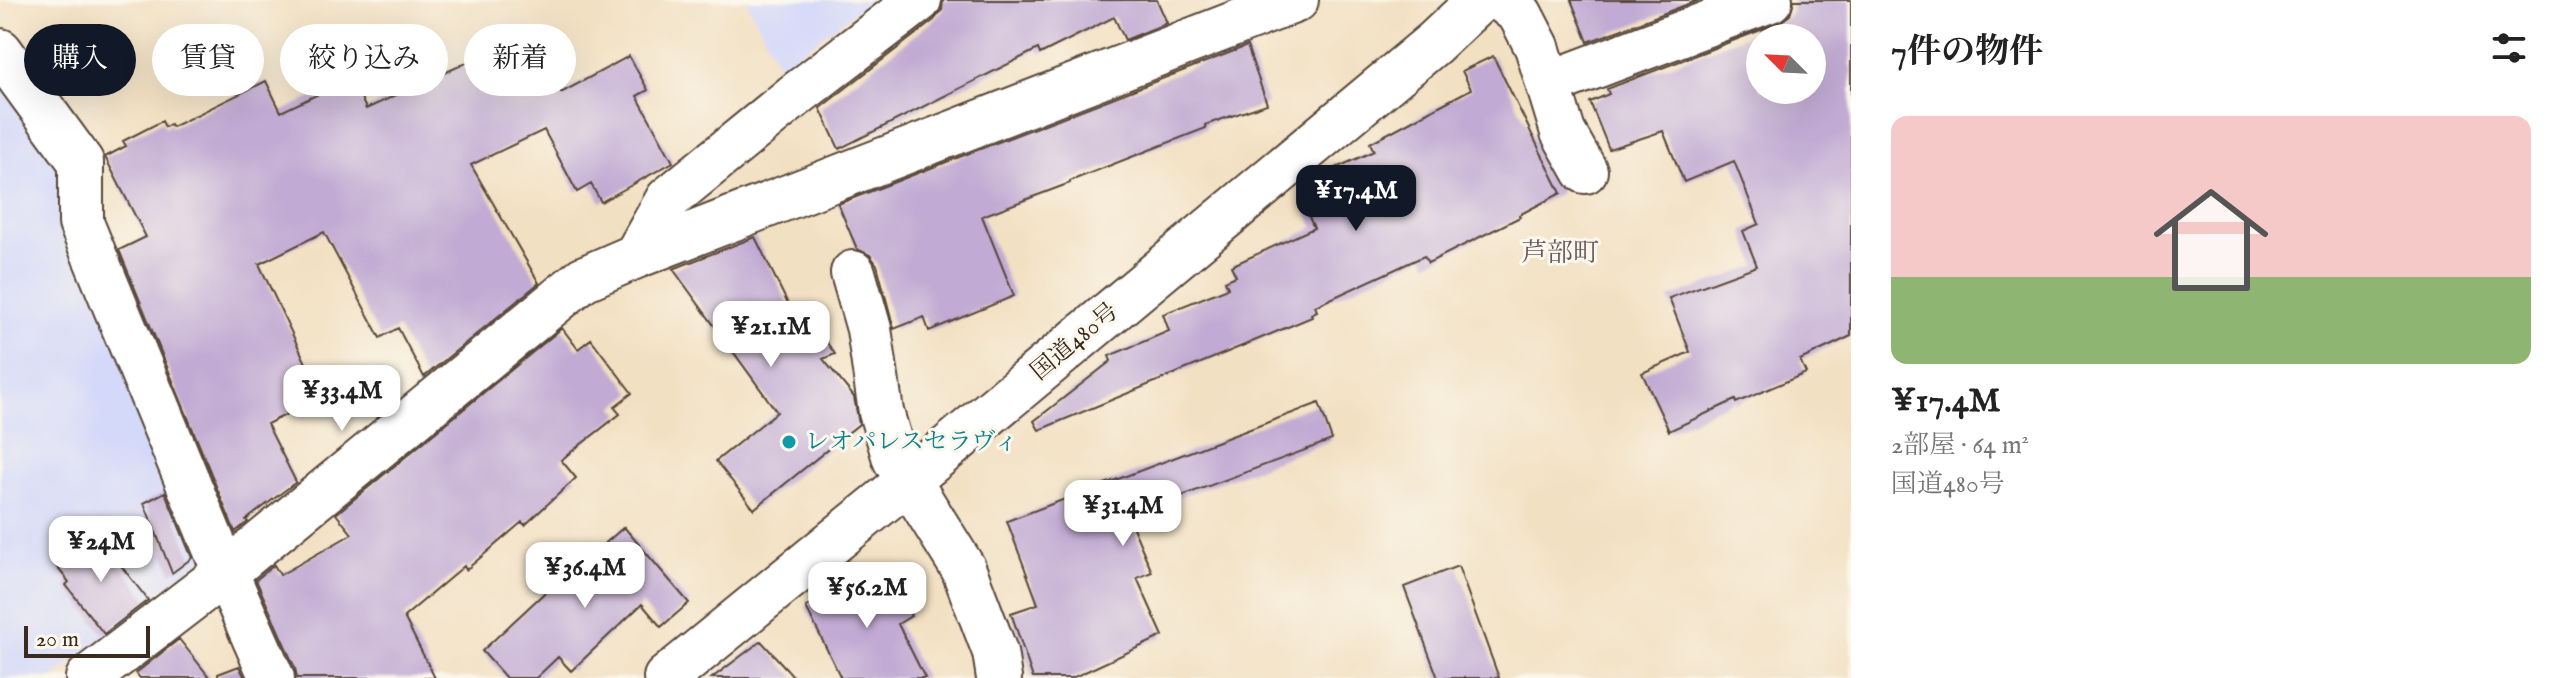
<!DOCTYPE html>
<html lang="ja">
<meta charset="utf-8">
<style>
:root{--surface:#fff;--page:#f2f2f2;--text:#222;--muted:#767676;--accent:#111827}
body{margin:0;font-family:"IM FELL English","Noto Serif JP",serif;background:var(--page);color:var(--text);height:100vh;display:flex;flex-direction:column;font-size:30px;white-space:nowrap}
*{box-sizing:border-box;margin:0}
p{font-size:26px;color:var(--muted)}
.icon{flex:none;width:44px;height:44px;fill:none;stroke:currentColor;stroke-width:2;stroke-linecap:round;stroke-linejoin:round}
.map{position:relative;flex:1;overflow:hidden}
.sheet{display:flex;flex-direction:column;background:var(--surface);width:720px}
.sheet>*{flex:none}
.top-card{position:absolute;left:24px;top:24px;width:760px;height:72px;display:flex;gap:16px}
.needle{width:52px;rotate:294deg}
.tools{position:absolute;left:1746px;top:24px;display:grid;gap:16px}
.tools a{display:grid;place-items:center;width:80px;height:80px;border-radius:50%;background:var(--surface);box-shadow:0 8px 32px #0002;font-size:40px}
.scale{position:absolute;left:24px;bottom:20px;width:126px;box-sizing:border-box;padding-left:8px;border:4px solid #3b2a1e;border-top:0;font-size:22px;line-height:28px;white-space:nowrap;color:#3b2a1e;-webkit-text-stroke:6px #fbf7ec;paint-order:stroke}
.price{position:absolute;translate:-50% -68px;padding:0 18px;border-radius:16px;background:#fff;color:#222;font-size:26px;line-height:52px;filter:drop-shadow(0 2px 4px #0008)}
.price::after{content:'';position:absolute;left:50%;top:48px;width:24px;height:18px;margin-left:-12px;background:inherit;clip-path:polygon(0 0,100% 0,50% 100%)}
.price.selected{background:var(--accent);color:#fff}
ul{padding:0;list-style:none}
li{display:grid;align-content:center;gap:16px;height:424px;padding:0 40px}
li span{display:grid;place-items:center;height:248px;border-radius:16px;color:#555}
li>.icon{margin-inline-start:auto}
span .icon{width:144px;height:144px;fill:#fffc;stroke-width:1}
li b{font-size:34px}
h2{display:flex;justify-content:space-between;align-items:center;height:96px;padding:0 40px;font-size:34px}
.tag{padding:0 28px;border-radius:36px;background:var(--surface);box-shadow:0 8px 32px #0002;font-size:28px;line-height:72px}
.tag.selected{background:var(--accent);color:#fff}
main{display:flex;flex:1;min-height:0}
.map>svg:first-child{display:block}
</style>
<main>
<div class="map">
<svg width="1851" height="678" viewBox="0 0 1851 678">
<rect width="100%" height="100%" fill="#fbf7ec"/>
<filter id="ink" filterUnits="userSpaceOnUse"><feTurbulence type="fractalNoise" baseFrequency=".0125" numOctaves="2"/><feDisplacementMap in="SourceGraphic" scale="16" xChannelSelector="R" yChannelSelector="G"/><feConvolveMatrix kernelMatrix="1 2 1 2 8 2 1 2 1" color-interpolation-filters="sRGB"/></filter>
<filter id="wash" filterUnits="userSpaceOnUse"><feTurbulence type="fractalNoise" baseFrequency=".006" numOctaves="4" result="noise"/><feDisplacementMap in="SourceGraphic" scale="32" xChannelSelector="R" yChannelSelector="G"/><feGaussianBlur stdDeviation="1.8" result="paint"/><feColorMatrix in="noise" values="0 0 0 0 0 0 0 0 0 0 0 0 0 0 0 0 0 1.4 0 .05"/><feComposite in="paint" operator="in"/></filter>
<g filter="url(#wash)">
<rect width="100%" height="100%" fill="#f2e0c2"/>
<!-- built -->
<path fill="#d4d8f9" d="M746,0H872L780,67Z
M0,64L72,160L211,552L53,678H0Z"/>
<g id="blocks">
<!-- building -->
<path fill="#c1aad3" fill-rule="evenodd" d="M943,0H1157L1167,23L1125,40L1114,17L1040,54L1038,49L839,149L820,108L934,20L942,10Z
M1571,0H1699L1588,42Z
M1794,0H1851V336L1800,360L1806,373L1736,403L1735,400L1669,431L1642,373L1690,352L1669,298L1757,266L1743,231L1759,224L1734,161L1684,182L1663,131L1609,149L1590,102L1609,94L1607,89L1779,23L1790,15ZM1760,38H1812V90H1760Z
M503,46L512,65L540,51L561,93L629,56L648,90L637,96L673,162L601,202L591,184L577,192L544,130L471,165L539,283L424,377L398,328L380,338L324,232L259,264L322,397L267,424L296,482L246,520L248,522L235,532L119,250L146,237L105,157L126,146L123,141L162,121L165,127L170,124L172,127L266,81L281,112L352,78L366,109Z
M1247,46L1267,104L1205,125L1206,128L1070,181V183L982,216L1014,296L929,331L924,317L894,329L877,265L870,255L857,249L838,204Z
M1493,56L1561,193L1519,215L1520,217L1428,263L1424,256L1315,306L1317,311L1311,314L1312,317L1039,430L1034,421L1111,361L1109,356L1169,331L1163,314L1228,288L1225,281L1236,276L1231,266L1314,228L1302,202L1327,191L1320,175L1374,151L1370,143L1471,89L1462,71Z
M755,237L795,318L805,312L835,354L823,359L854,397L859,424L754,509L716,461L777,412L673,269Z
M562,328L578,349L591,339L632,393L614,407L620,414L561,460L576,478L525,525L522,522L466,570L464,566L404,617L435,678H297L295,668L256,580L274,565L280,575L352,534L336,514Z
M1319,403L1332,440L1128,516L1152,572L1137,578L1163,636L1072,678H1033L1011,613L1038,604L1007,521Z
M165,492L192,558L172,573L144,503Z
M624,527L689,603L661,627L642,604L571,671L558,657L536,678H506L482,651L583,557L586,560Z
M96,534L148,600L104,634L66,585L69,582L56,566Z
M1458,566L1499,678H1438L1404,587Z
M886,568L911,616L898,624L925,678H841L806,607Z
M179,639L210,678H140L136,673Z
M761,641L795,678H712Z
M239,666L245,678H218V674Z"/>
</g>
</g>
<g filter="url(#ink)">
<use href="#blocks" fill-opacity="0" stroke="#564537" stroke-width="2"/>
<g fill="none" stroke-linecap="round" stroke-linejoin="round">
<!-- street casing -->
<g stroke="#564537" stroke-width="48">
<path id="street" d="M1502,0L1520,14L1537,47L1563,132L1585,171
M0,51L81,162V223L217,553L272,678
M1548,84L1770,0
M636,256L668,199L793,97L919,0
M853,273L869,329L881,412L895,459L963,568L995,652L999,678
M88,678L226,572L583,279L636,256L1296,0"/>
</g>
<!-- highway casing -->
<g stroke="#564537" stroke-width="48">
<path id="highway" d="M666,678L908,481L1434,43L1480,0"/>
</g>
<!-- street -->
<use href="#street" stroke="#fff" stroke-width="44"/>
<!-- highway -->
<use href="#highway" stroke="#fff" stroke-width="44"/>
</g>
</g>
<!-- markers -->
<circle fill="#0f9aa8" stroke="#fbf7ec" stroke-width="3" cx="789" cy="442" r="8"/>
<g text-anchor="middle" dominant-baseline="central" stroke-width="6" stroke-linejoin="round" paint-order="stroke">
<!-- street labels -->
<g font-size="24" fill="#3b2a1e" stroke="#fbf7ec">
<text transform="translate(1075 342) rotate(-40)">国道480号</text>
</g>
<!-- culture labels -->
<g font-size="24" fill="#0d838f" stroke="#fbf7ec" text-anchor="start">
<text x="805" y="442">レオパレスセラヴィ</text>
</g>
<!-- neighbourhood labels -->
<g font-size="26" fill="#6a575d" stroke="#fbf7ec">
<text x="1560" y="253">芦部町</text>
</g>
</g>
</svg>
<div class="tools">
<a><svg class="needle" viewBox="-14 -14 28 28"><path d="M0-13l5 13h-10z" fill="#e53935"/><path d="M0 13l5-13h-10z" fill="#767676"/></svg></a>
</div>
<div class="scale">20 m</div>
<b class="price selected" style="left:1356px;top:233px">¥17.4M</b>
<b class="price" style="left:771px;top:369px">¥21.1M</b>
<b class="price" style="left:342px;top:433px">¥33.4M</b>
<b class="price" style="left:1123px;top:548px">¥31.4M</b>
<b class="price" style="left:101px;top:584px">¥24M</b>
<b class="price" style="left:585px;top:610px">¥36.4M</b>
<b class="price" style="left:867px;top:630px">¥56.2M</b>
<div class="top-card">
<a class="tag selected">購入</a>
<a class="tag">賃貸</a>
<a class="tag">絞り込み</a>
<a class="tag">新着</a>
</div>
</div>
<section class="sheet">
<h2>7件の物件<svg class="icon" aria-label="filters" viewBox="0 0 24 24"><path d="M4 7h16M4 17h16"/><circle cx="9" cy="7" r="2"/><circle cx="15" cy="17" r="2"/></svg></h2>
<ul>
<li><span style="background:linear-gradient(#f6c9c9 65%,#8fb573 0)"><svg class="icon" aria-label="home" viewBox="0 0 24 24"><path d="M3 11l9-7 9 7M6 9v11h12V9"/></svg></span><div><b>¥17.4M</b><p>2部屋 · 64 m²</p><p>国道480号</p></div></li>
</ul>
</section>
</main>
